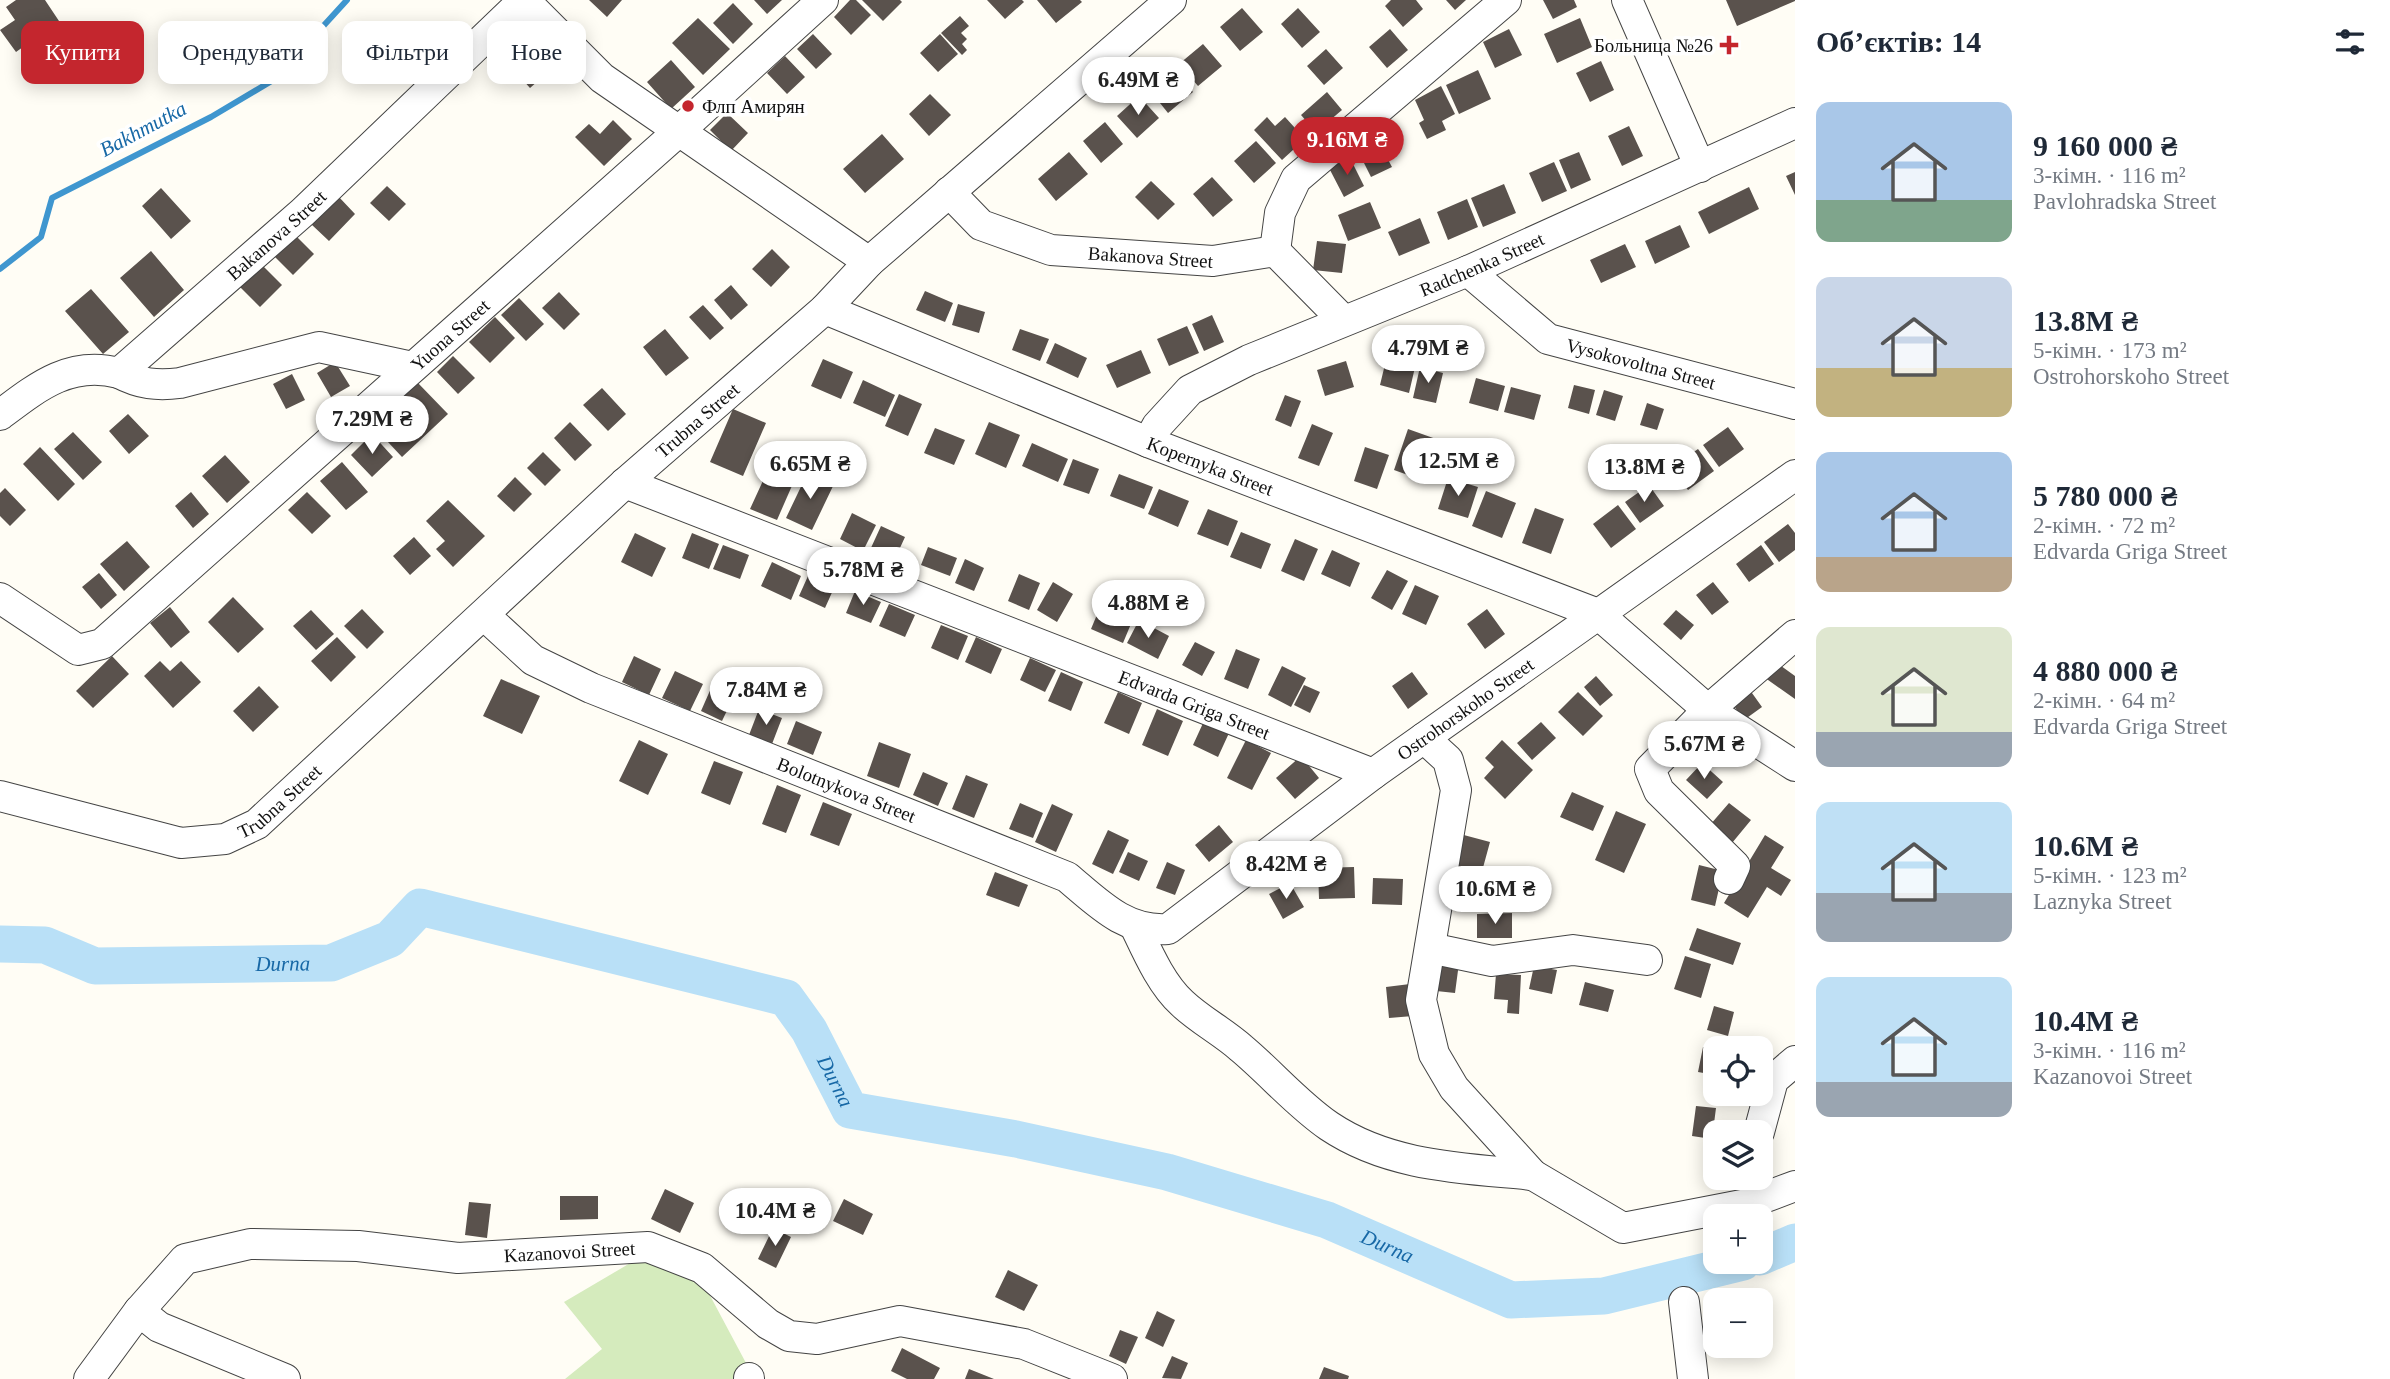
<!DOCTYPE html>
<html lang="uk">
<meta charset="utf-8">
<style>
:root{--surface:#fff;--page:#f2f2f3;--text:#1f2937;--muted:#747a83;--accent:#c4262e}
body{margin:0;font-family:Georgia,serif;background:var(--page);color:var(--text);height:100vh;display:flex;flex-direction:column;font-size:26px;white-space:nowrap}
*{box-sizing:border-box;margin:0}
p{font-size:23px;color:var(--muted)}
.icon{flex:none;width:38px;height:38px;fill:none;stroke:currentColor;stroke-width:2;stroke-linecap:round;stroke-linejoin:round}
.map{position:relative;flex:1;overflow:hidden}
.sheet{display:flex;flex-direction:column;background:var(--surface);width:595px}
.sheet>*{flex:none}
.top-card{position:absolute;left:21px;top:21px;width:665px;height:63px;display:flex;gap:14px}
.fabs{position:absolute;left:1703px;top:1036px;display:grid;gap:14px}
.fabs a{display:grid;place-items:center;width:70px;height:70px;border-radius:14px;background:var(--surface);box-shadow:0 4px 18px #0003;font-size:35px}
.price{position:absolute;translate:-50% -60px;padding:0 16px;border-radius:24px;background:#fff;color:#222;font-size:23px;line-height:46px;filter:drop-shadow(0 2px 4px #0008)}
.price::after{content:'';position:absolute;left:50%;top:42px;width:21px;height:16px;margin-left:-10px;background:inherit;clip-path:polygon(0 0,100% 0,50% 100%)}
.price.current{background:var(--accent);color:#fff}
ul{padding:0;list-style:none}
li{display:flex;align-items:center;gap:21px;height:175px;padding:0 21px}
li span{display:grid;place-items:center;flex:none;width:196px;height:140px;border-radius:14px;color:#555}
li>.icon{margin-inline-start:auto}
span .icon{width:84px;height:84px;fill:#fffc;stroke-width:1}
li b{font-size:30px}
h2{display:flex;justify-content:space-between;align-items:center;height:84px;padding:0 21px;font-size:30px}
.pill{padding:0 24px;border-radius:14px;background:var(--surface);box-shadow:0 4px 18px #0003;font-size:24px;line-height:63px}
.pill.current{background:var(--accent);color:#fff}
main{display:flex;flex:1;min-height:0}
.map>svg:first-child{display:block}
</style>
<main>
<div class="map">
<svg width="1795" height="1379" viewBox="0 0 1795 1379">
<rect width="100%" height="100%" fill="#fffdf5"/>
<!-- green -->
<path fill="#d5ebbd" d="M649,1252L698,1273L746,1363L736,1379H565L602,1349L564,1302Z"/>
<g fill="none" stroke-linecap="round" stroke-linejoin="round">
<!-- stream -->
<path stroke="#3f96cf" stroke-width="6" d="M0,269L41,237L52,198L211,117L275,79L347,0"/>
<!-- river -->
<g stroke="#b9e0f7" stroke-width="37">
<path id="s1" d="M0,944L45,945L95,966L331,963L390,939L420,907L786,998L809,1030L850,1110L1016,1139L1167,1172L1327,1220L1511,1300L1604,1296L1743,1262"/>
<path d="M1760,1257L1795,1242"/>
</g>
</g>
<!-- building -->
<path fill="#5a524d" d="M16,0H45L59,21L16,52L0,30L15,20L6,7Z
M589,0H622L607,17Z
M754,0H782L767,14Z
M850,0H856L871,15L851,35L834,17Z
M862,0H900L902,2L883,21Z
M987,0H1022L1024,2L1005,19Z
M1037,0H1080L1082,2L1056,23Z
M1391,0H1416L1423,9L1403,27L1385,6Z
M1446,0H1466L1455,10Z
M1543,0H1574L1577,7L1553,19Z
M1726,0H1795V1L1737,26Z
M733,3L753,24L733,44L713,23Z
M1242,8L1263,32L1240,51L1220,27Z
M1298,8L1320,32L1302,48L1281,24Z
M960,16L969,26L961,33L967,39L962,44L967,50L962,55L941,33Z
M698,18L730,49L703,75L672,43Z
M1580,18L1592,47L1557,63L1544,34Z
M521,28L555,66L530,88L496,50Z
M1390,29L1408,50L1387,68L1369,47Z
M1509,29L1522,55L1495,68L1483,42Z
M813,34L832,54L816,69L797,49Z
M940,34L958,54L938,72L920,53Z
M1203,44L1222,66L1198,86L1179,64Z
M1326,49L1343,68L1324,85L1307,66Z
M785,56L805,77L787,94L767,73Z
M671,60L695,87L671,109L647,82Z
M1601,61L1614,90L1590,102L1576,73Z
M1173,68L1193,92L1168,113L1148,88Z
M1478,70L1491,99L1459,114L1446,85Z
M1441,86L1455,114L1442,121L1446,130L1427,139L1419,123L1424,120L1415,100Z
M1327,92L1342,110L1316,132L1301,115Z
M930,94L951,115L929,136L909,114Z
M1139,96L1159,118L1137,138L1117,116Z
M727,113L748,133L731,151L710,130Z
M1267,117L1275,126L1285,117L1305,139L1282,160L1254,130Z
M613,120L632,139L604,166L575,137L589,124L600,134Z
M1105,122L1123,144L1101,163L1083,141Z
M1629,126L1643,156L1622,166L1608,136Z
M882,134L904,159L865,193L843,169Z
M1377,139L1392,167L1371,177L1357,149Z
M1256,141L1276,163L1254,183L1234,161Z
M1069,152L1088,174L1056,201L1038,179Z
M1579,152L1591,180L1571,189L1559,160Z
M1350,158L1364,186L1344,197L1329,168Z
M1554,162L1567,191L1542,202L1529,173Z
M1795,172V195L1786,176Z
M1212,177L1233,200L1213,217L1193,194Z
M1151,181L1175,204L1158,220L1135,197Z
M1504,184L1516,213L1483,227L1471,198Z
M387,186L406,204L389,221L370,203Z
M1749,187L1759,209L1709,234L1698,212Z
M161,188L191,221L171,239L142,206Z
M338,196L355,214L329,241L311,224Z
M1467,199L1478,227L1448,240L1437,212Z
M1370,202L1381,228L1348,241L1338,215Z
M1420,218L1430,243L1399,256L1388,232Z
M1680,225L1690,247L1655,264L1645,241Z
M296,236L314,254L293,275L275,257Z
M1317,241L1346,244L1342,273L1313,270Z
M1625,244L1636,267L1601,283L1590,260Z
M772,249L790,267L771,287L752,269Z
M151,251L184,290L154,317L120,278Z
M262,265L282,285L260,307L240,287Z
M731,285L748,305L731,320L714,300Z
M91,289L129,332L103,354L65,311Z
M925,291L953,303L945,322L916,310Z
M559,292L580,314L564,330L542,308Z
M519,298L544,324L526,341L501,315Z
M958,304L985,312L979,333L952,325Z
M703,305L724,328L710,340L689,317Z
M1212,315L1224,342L1204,351L1192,324Z
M495,317L515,338L490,363L469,342Z
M1187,326L1199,353L1169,366L1157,339Z
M665,329L689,358L666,376L643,347Z
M1020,329L1049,339L1040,361L1012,350Z
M1055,343L1087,358L1078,378L1046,363Z
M1141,350L1151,373L1117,388L1106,365Z
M453,356L475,378L458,394L437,372Z
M1387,356L1416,363L1409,393L1380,385Z
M823,359L853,372L841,399L811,386Z
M1346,361L1354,387L1325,396L1317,370Z
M335,362L350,386L331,397L317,373Z
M1420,367L1443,373L1436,403L1413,398Z
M292,374L305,400L286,409L273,384Z
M1476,378L1505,386L1498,411L1469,403Z
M863,380L895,395L885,417L853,403Z
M417,382L448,414L402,457L372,425Z
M1574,385L1595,390L1589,414L1568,408Z
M1511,387L1541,395L1534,420L1504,412Z
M602,388L626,414L608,431L583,405Z
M1604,390L1623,396L1615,421L1596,415Z
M899,394L922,404L908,436L885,426Z
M1285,395L1301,401L1291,427L1275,420Z
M1647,403L1664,409L1657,430L1640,425Z
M733,409L766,423L743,476L710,462Z
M128,414L149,436L129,454L109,431Z
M570,422L592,445L575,461L554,438Z
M989,422L1020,435L1006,468L975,454Z
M1312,424L1333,433L1319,466L1298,458Z
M1728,427L1744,449L1719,467L1703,445Z
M935,428L965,440L954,465L924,453Z
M1408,429L1450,444L1440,470L1424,464L1419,479L1394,470Z
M73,432L102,462L83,480L54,449Z
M372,434L393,457L372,477L351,455Z
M1032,443L1068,459L1058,482L1022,466Z
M40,447L75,484L58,501L23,464Z
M1365,447L1389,455L1377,489L1354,481Z
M1698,449L1714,471L1688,490L1671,468Z
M543,452L561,470L545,486L527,468Z
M225,455L250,482L227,503L202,476Z
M1073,459L1099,469L1089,494L1063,485Z
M772,461L798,472L777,520L750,509Z
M342,462L368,492L346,510L320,481Z
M808,472L834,484L812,530L786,518Z
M1119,474L1153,487L1144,509L1110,496Z
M515,477L532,494L514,512L497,496Z
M1448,478L1478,487L1468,518L1438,509Z
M1649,485L1664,506L1640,523L1625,502Z
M5,488L26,510L10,526L0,516V493Z
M1159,489L1189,501L1178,527L1148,514Z
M1486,491L1516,503L1502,538L1472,526Z
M191,492L209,514L193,528L175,506Z
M307,492L331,516L312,534L288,510Z
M448,500L485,536L453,567L436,549L445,541L426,521Z
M1618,505L1636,529L1611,548L1593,524Z
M1535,508L1564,519L1551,554L1522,543Z
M1208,509L1238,521L1228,546L1197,534Z
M852,513L876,525L863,551L840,539Z
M1788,524L1795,533V550L1779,562L1764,542Z
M881,526L905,537L894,561L870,550Z
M1241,532L1271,544L1261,569L1230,557Z
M635,533L666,548L652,577L621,562Z
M692,533L719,544L709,569L682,558Z
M414,537L431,556L410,575L393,556Z
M1295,539L1318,549L1304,581L1281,571Z
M127,541L150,567L124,591L100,564Z
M723,545L749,555L740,579L713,569Z
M1761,545L1774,564L1749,582L1736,564Z
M928,547L957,558L950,576L921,565Z
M1332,550L1360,563L1350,587L1321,574Z
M965,559L984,568L974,591L955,583Z
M772,562L801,576L791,600L761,586Z
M1387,570L1408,581L1392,610L1371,598Z
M99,573L117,595L101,609L82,587Z
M1019,574L1040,583L1029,610L1008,601Z
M808,576L834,588L825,608L799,596Z
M1053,582L1073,594L1057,622L1037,610Z
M1713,582L1729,602L1712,615L1696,595Z
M1415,585L1439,596L1426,625L1402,614Z
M855,591L881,602L871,623L846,613Z
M233,597L264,629L238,653L208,622Z
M889,604L915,615L905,637L879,626Z
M1101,605L1133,619L1123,643L1091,629Z
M170,607L190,632L171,648L150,623Z
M362,609L384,632L367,649L344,626Z
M1487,609L1505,634L1485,649L1467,624Z
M311,610L334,634L316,650L293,626Z
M1676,610L1694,625L1681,640L1663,624Z
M1139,620L1169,636L1158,659L1127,643Z
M941,625L968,636L958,660L931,648Z
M337,637L356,657L331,682L311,661Z
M976,637L1002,649L991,674L965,662Z
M1195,642L1215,652L1202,676L1182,665Z
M1236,649L1260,659L1248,689L1224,679Z
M112,656L129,674L93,708L76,691Z
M634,656L661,669L649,695L622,682Z
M1030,658L1056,670L1045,692L1020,680Z
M1773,660L1795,676V699L1761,675Z
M160,661L170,671L181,661L201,682L173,708L144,676Z
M1282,666L1306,678L1291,707L1268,695Z
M675,671L703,684L690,711L662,698Z
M1061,672L1083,682L1071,711L1048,701Z
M1412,672L1428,694L1408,709L1392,686Z
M1596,676L1613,695L1600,706L1584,687Z
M501,679L540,696L522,734L483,716Z
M1304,685L1320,692L1310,713L1294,705Z
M259,686L279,707L253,732L233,711Z
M712,686L734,696L722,721L701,711Z
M1747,686L1762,707L1744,720L1729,699Z
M1118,692L1142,703L1129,734L1104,723Z
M1578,692L1603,716L1583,736L1558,712Z
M759,709L782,718L772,744L749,735Z
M1157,709L1183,721L1168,756L1142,745Z
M796,721L822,732L813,755L787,744Z
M1204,721L1229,733L1218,757L1193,745Z
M1541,722L1556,738L1532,760L1517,743Z
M639,740L668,754L648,795L619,781Z
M1246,740L1271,753L1252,790L1227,778Z
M1502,740L1533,770L1505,799L1484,778L1494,767L1485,758Z
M879,742L911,754L899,788L867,776Z
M1301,756L1319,778L1295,799L1276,778Z
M714,761L743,772L730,805L701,793Z
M1702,763L1723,782L1707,799L1686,780Z
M923,772L948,783L938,806L913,795Z
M966,775L988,784L974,818L952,809Z
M777,785L801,795L786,833L762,824Z
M1572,792L1604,806L1593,831L1560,817Z
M823,802L852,814L839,846L810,835Z
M1020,803L1043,813L1033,838L1009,829Z
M1729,803L1751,820L1732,843L1710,825Z
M1052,804L1073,814L1056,852L1035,842Z
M1616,811L1646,824L1624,873L1595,860Z
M1219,825L1233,842L1209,862L1195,845Z
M1108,830L1129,840L1113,874L1092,864Z
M1460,834L1490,842L1481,875L1451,868Z
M1765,835L1784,847L1771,868L1791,880L1781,896L1767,887L1748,918L1724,903Z
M1128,852L1148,861L1139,881L1119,872Z
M1167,862L1185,870L1175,895L1156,888Z
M1699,865L1723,871L1715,906L1691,900Z
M1354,867L1355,898L1319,899L1318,868Z
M995,872L1028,885L1019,907L986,895Z
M1373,878L1403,879L1402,905L1372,904Z
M1290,883L1304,907L1283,919L1269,894Z
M1512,913V938H1477V914Z
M1697,928L1741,943L1733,965L1689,950Z
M1685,956L1711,964L1701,998L1674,989Z
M1430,960L1459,963L1455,993L1427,990Z
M1534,966L1557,970L1552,994L1529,989Z
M1496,974L1521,975L1519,1014L1507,1013L1508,1000L1494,999Z
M1585,982L1614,990L1608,1012L1579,1005Z
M1410,984L1413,1016L1389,1018L1386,987Z
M1714,1006L1734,1012L1728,1036L1707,1030Z
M1703,1047L1715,1049V1075L1698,1072Z
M1696,1106L1716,1108L1712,1139L1692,1136Z
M665,1189L694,1203L680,1233L651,1219Z
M560,1196H598V1219L560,1220Z
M844,1199L873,1214L863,1235L833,1221Z
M469,1202L491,1204L487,1238L465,1235Z
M773,1228L791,1237L776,1268L758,1259Z
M1008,1270L1038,1285L1024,1311L995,1297Z
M1157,1311L1175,1320L1163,1347L1145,1338Z
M1120,1330L1138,1337L1126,1364L1109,1356Z
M902,1348L940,1368L934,1379H907L891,1371Z
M1172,1356L1188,1363L1181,1379L1162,1378Z
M1324,1367L1349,1376L1348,1379H1319Z
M969,1369L994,1379H965Z"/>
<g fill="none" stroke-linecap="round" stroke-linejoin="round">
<!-- minor casing -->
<g stroke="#444" stroke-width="32">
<g id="minor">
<path d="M524,0L602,78L869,262"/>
<path d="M1627,0L1700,167"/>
<path id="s2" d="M949,192L981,225L1051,250L1213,261L1275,251L1343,320"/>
<path d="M1275,251L1280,213L1296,179L1506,0"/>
<path id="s3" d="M1468,271L1548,339L1795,404"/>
<path id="s4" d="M825,309L1148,442L1598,614L1708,710L1795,766"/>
<path d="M119,373C140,384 157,386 180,383L319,347L412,367"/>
<path id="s5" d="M0,415C37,387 70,360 119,373L303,212L524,0"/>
<path id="s6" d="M1148,442L1157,426L1190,390L1249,360L1468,271L1795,123"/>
<path id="s7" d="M625,483L1373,774"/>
<path id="s8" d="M0,598L78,650L102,644L679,131L823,0"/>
<path id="s9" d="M484,615L533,660L591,688L1067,877C1098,903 1125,932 1168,929L1373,774L1795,475"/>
<path d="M1424,738L1448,760L1456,790L1421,1000L1434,1054L1454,1088L1533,1175L1623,1228L1747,1204L1795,1186"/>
<path id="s10" d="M0,796L181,843L225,839L257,824L625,483L825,309L869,262L1171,0"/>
<path d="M1729,879L1735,866L1659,791L1650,769L1708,710L1795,635"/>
<path d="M1135,926C1147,951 1161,984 1182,1003C1200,1020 1223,1032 1241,1048C1271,1073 1297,1104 1329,1126C1390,1167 1463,1168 1533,1175"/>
<path d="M1430,948L1492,961L1573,950L1647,960"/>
<path d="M1759,1132L1773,1080L1795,1061"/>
<path d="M1684,1302L1693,1379"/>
<path d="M139,1311L159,1327L285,1379"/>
<path d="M749,1378V1379"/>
<path id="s11" d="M89,1379L139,1311L185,1259L250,1244L358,1246L458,1258L648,1247L702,1268L768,1324L789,1336L817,1339L900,1321L1024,1344L1112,1379"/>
</g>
</g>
<!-- minor -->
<use href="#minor" stroke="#fff" stroke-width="30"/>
</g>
<!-- markers -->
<g fill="#c4262e" stroke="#fff" stroke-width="2.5">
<path d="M1725.5 34.5h7v7h7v7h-7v7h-7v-7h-7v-7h7z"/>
<circle cx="688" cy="106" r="7"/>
</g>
<g text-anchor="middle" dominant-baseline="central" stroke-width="7" stroke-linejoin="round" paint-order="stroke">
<!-- poi labels -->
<g font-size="19" fill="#111" stroke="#fff" text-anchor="end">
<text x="1713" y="45">Больница №26</text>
<text x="702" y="106" text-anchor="start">Флп Амирян</text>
</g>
<!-- street labels -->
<g font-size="19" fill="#111" stroke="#fff">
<text stroke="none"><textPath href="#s5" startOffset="341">Bakanova Street</textPath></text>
<text stroke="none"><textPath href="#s2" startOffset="220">Bakanova Street</textPath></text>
<text stroke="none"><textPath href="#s6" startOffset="385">Radchenka Street</textPath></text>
<text stroke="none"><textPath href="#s8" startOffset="584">Yuona Street</textPath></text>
<text stroke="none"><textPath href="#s3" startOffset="201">Vysokovoltna Street</textPath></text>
<text stroke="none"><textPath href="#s10" startOffset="864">Trubna Street</textPath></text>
<text stroke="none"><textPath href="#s4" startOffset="416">Kopernyka Street</textPath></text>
<text stroke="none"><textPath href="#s7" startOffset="611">Edvarda Griga Street</textPath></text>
<text stroke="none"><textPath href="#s9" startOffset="1130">Ostrohorskoho Street</textPath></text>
<text stroke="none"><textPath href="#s9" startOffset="406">Bolotnykova Street</textPath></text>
<text stroke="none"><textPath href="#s10" startOffset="298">Trubna Street</textPath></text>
<text stroke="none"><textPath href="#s11" startOffset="541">Kazanovoi Street</textPath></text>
</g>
<!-- water labels -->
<g font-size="21" font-style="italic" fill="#1768a6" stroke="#fff">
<text transform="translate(143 129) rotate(-28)">Bakhmutka</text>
<text stroke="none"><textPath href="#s1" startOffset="287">Durna</textPath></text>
<text stroke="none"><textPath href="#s1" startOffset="917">Durna</textPath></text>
<text stroke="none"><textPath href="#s1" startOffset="1505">Durna</textPath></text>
</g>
</g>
</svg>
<div class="fabs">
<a><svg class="icon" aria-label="locate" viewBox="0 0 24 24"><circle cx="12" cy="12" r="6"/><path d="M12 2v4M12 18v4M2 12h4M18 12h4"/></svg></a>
<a><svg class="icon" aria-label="layers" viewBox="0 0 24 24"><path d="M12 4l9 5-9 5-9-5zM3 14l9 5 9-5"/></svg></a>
<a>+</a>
<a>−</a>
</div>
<b class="price" style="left:1138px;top:117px">6.49M ₴</b>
<b class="price current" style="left:1347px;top:177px">9.16M ₴</b>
<b class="price" style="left:1428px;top:385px">4.79M ₴</b>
<b class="price" style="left:372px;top:456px">7.29M ₴</b>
<b class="price" style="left:1458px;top:498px">12.5M ₴</b>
<b class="price" style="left:810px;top:501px">6.65M ₴</b>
<b class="price" style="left:1644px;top:504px">13.8M ₴</b>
<b class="price" style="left:863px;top:607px">5.78M ₴</b>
<b class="price" style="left:1148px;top:640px">4.88M ₴</b>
<b class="price" style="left:766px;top:727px">7.84M ₴</b>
<b class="price" style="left:1704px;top:781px">5.67M ₴</b>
<b class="price" style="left:1286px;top:901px">8.42M ₴</b>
<b class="price" style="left:1495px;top:926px">10.6M ₴</b>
<b class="price" style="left:775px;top:1248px">10.4M ₴</b>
<div class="top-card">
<a class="pill current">Купити</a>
<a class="pill">Орендувати</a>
<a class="pill">Фільтри</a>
<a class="pill">Нове</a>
</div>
</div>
<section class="sheet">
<h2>Об’єктів: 14<svg class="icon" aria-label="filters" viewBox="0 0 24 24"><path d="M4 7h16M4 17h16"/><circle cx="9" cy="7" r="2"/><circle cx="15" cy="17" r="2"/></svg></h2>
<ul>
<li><span style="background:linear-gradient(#a9c7e8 70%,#7fa58c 0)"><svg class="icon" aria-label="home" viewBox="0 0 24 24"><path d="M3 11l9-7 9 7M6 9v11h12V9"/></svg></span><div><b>9 160 000 ₴</b><p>3-кімн. · 116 m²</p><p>Pavlohradska Street</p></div></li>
<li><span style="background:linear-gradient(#c9d6e8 65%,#c2b280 0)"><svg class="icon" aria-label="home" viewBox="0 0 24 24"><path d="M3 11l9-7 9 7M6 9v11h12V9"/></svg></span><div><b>13.8M ₴</b><p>5-кімн. · 173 m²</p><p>Ostrohorskoho Street</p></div></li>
<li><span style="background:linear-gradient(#a9c7e8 75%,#b9a48a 0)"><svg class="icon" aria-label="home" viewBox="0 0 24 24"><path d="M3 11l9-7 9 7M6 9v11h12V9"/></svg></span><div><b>5 780 000 ₴</b><p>2-кімн. · 72 m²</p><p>Edvarda Griga Street</p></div></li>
<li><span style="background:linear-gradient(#dfe7d0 75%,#9aa5b1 0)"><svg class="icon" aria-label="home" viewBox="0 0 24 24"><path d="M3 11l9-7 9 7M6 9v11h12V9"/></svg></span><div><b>4 880 000 ₴</b><p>2-кімн. · 64 m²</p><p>Edvarda Griga Street</p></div></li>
<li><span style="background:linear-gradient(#bfe0f5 65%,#9aa5b1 0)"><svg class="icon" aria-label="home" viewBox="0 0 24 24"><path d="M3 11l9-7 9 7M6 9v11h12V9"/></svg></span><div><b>10.6M ₴</b><p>5-кімн. · 123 m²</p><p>Laznyka Street</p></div></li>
<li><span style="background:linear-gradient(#bfe0f5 75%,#9aa5b1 0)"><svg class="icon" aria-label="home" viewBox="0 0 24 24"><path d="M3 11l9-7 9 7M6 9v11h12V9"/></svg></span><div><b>10.4M ₴</b><p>3-кімн. · 116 m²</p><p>Kazanovoi Street</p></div></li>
</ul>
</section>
</main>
